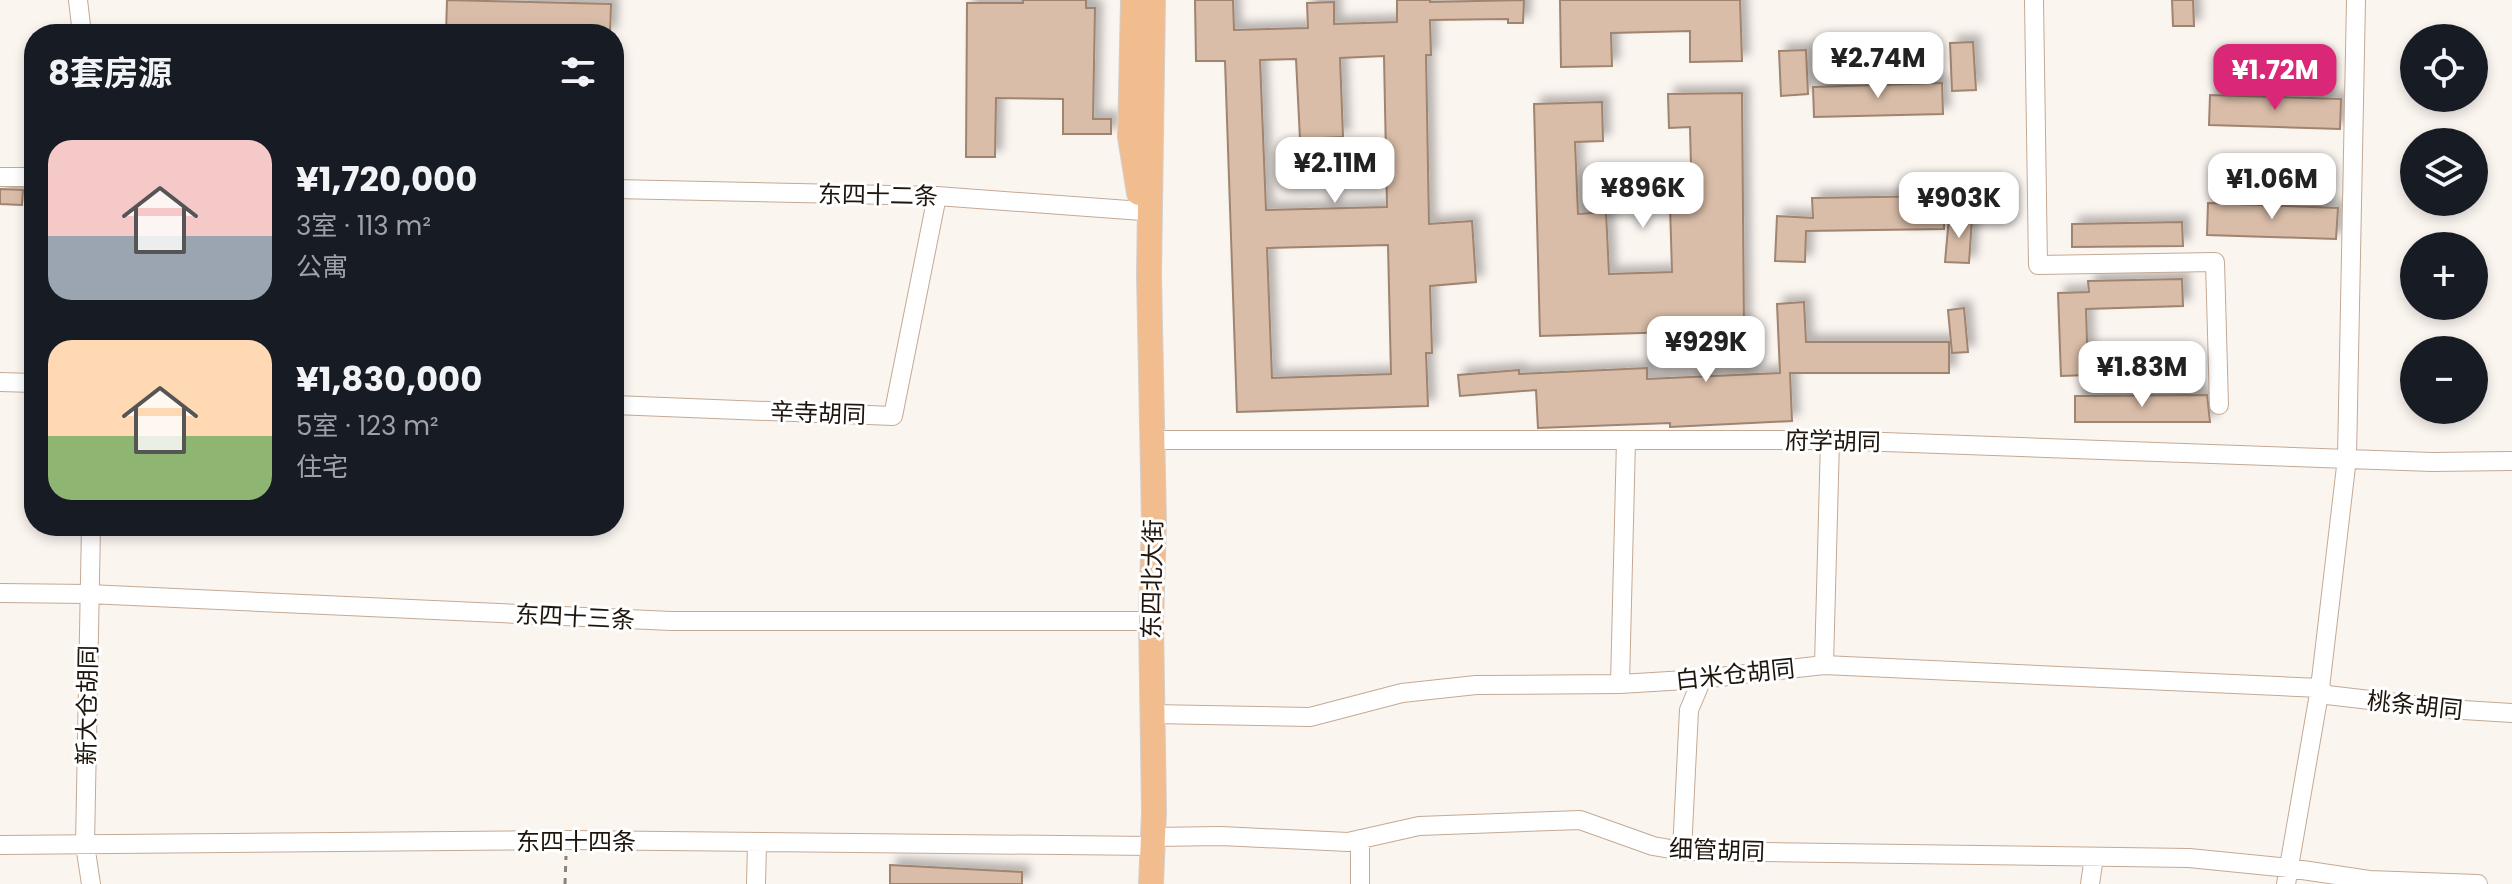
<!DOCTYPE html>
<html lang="zh">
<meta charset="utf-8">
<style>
:root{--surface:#171b24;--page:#242831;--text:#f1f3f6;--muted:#9ea1a6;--accent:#db2777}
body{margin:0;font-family:Poppins,"Noto Sans SC",sans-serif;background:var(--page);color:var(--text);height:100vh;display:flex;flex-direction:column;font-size:30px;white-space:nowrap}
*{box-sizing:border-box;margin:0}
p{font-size:26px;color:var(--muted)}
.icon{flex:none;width:44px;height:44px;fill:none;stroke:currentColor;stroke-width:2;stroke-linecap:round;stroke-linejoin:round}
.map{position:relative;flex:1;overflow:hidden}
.drawer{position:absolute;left:24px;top:24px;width:600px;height:512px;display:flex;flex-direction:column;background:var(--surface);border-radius:32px;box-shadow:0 4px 12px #0003}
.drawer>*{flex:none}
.fabs{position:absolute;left:2400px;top:24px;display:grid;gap:16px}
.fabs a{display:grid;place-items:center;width:88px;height:88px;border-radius:50%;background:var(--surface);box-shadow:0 4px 12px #0003;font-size:40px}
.price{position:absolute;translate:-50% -68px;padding:0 18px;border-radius:16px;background:#fff;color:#222;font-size:26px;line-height:52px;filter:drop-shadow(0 2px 4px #0008)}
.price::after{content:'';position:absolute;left:50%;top:48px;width:24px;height:18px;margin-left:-12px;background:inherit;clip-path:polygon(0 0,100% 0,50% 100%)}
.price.on{background:var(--accent);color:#fff}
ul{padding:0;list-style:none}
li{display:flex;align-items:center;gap:24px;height:200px;padding:0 24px}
li span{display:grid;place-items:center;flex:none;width:224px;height:160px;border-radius:24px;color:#555}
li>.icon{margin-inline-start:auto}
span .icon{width:96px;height:96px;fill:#fffc;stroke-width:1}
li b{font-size:34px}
h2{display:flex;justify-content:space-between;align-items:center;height:96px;padding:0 24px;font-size:34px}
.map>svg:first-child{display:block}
</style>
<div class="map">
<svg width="2512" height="884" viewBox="0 0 2512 884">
<defs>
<filter id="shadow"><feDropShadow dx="7" dy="-7" stdDeviation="4" flood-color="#0004"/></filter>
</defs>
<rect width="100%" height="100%" fill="#fbf5f0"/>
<!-- building -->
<path fill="#d9bda8" stroke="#9f8470" stroke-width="2" fill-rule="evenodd" filter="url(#shadow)" d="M447,0L611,4L610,34H446Z
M1023,0H1086V8H1095L1093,119H1111V134H1063V99L996,98L995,157H966L967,3H1023Z
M1195,0H1233L1234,30L1308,28L1307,3L1334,2V24L1397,22V0H1430V2L1524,0L1523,23H1508V19L1430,20L1431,55H1426L1429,224L1472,221L1476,282L1430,286L1432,353H1426L1428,406L1237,412L1225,61H1196ZM1384,56L1387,207L1266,210L1260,60L1296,59L1300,139L1343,137L1340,58ZM1388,245L1391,374L1272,378L1267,248Z
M1560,0H1740L1742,61L1690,62V31L1611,33L1612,66L1561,67Z
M2172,0H2193L2194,26H2173Z
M1973,42L1976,90L1952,91L1950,43Z
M1806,50L1808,94L1781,96L1779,51Z
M1942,83L1943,114L1814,117L1813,87Z
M1742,93L1744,330L1540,336L1534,104L1602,102L1603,141L1575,142L1578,214L1606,212L1609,274L1672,272L1670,206H1692L1690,127L1669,128L1668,94Z
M2210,95L2341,99L2340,129L2209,125Z
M0,189L23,190L22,205L0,204Z
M1944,196V229L1806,231L1805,262L1775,261L1777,216L1813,218L1812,198Z
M2208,203L2338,208L2336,239L2207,235Z
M1949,217L1972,218L1969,263L1945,262Z
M2182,222L2183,246L2072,247V224Z
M2182,279L2183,306L2086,309L2088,375L2061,376L2058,293L2089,292L2088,281Z
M1804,302L1806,342H1949V373H1790L1792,421L1670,427V423L1538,428L1536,390L1460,396L1458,375L1519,370V374L1647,368V379L1780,373L1777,304Z
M1964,308L1968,352L1952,353L1948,310Z
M2207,395L2210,422H2075V396Z
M890,865L1022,872V884H890Z"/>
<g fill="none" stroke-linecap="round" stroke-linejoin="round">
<!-- minor casing -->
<g stroke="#c4a994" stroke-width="20">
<path id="minor" d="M78,0L82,34
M2034,0L2038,265L2215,262L2219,405
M0,177H34
M614,189L937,196L1142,211
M0,382L34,383
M614,405L893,416L937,196
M1153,440H1830L2432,462L2512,461
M91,526L85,845L91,884
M0,593L89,594L671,621H1151
M1824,665L1830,440
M1620,684L1626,440
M1152,714L1310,717L1402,693L1476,685L1620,684L1702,679L1824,665L2320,688L2327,695L2447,709L2512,713
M1152,837L1221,836L1348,842L1419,826L1580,820L1653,846L1682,851L2189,858L2289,868L2369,880L2478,884
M0,845L567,840L1152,846
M1682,851L1689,710L1702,679
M756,884L757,843
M1360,884V839
M2090,884L2094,857
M2286,884L2320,688L2347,458L2356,0"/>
</g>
<!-- major casing -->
<g stroke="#d2d0cf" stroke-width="26">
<path id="major" d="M1133,0L1130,137L1139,193
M1151,884L1154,812L1151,621L1154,522L1149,275L1153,0"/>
</g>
<!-- path -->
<path stroke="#89817a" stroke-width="3" stroke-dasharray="6 6" stroke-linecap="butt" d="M565,884L566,856"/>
<!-- minor -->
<use href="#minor" stroke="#fff" stroke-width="18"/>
<!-- major -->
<use href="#major" stroke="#f1bd8f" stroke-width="24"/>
</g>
<g text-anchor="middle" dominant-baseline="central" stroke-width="6" stroke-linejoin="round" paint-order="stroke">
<!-- street labels -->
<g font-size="24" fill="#1e150d" stroke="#fff">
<text transform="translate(878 195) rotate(1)">东四十二条</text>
<text transform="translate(818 413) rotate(2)">辛寺胡同</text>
<text transform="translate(1833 441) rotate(1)">府学胡同</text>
<text transform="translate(1152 579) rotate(-89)">东四北大街</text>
<text transform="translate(575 617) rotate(3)">东四十三条</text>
<text transform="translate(1735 674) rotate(-6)">白米仓胡同</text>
<text transform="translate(87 705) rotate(-89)">新大仓胡同</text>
<text transform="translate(2415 705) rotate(6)">桃条胡同</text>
<text x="576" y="841">东四十四条</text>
<text transform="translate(1717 850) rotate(2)">细管胡同</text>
</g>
</g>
</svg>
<div class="fabs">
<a><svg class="icon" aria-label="locate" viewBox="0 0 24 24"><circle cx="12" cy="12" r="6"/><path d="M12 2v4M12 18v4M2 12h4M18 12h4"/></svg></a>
<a><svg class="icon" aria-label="layers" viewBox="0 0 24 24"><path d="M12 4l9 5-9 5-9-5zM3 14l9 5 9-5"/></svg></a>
<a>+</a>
<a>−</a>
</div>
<b class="price" style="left:1878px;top:100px">¥2.74M</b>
<b class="price on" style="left:2275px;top:112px">¥1.72M</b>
<b class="price" style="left:1335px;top:205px">¥2.11M</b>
<b class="price" style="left:2272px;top:221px">¥1.06M</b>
<b class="price" style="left:1643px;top:230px">¥896K</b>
<b class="price" style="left:1959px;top:240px">¥903K</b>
<b class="price" style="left:1706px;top:384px">¥929K</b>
<b class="price" style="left:2142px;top:409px">¥1.83M</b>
<section class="drawer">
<h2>8套房源<svg class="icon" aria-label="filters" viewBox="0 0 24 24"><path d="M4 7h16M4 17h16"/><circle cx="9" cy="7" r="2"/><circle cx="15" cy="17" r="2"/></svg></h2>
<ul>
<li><span style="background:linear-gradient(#f6c9c9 60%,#9aa5b1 0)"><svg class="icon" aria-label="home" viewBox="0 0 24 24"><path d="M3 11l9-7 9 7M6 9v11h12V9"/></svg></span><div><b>¥1,720,000</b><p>3室 · 113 m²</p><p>公寓</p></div></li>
<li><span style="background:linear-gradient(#ffd9b3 60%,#8fb573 0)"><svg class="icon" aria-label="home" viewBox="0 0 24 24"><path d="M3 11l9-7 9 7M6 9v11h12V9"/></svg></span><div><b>¥1,830,000</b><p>5室 · 123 m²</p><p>住宅</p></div></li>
</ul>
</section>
</div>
